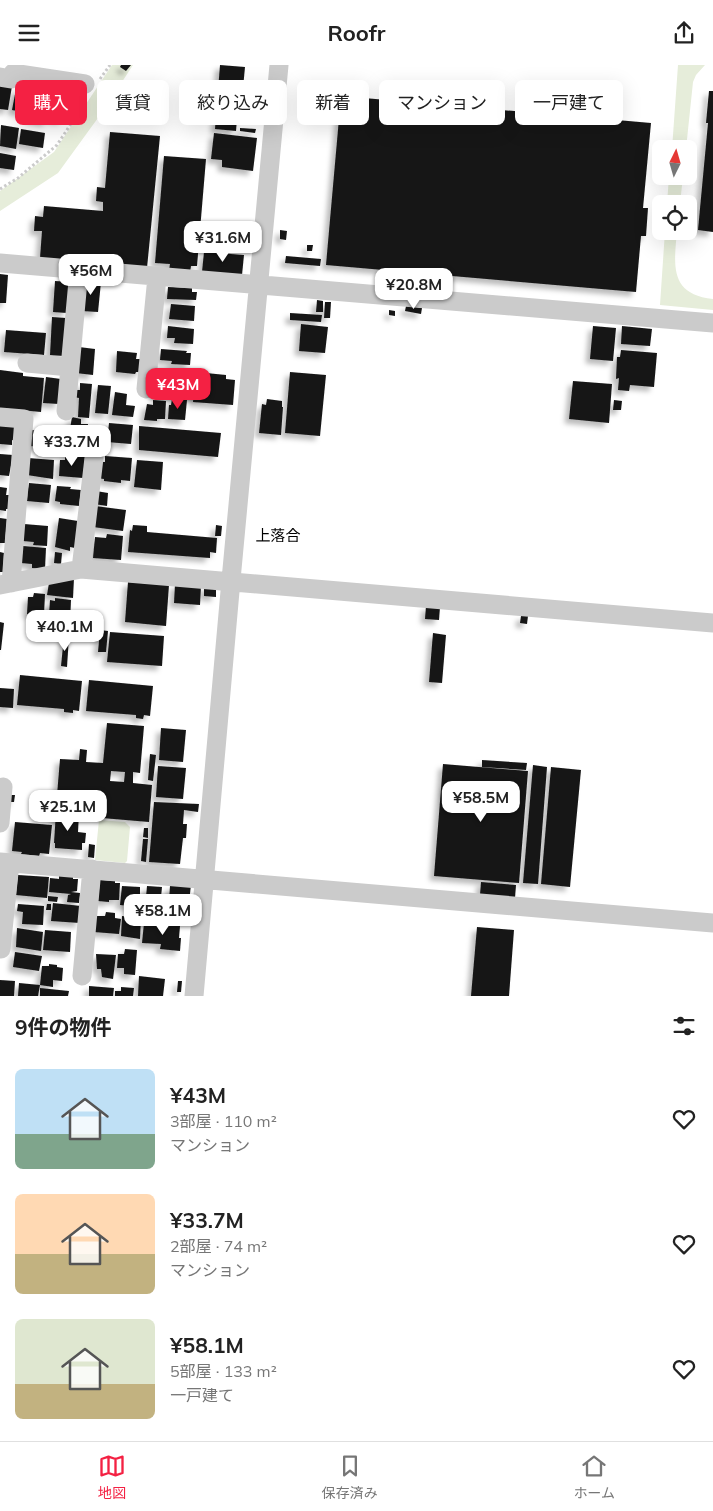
<!DOCTYPE html>
<html lang="ja">
<meta charset="utf-8">
<style>
:root{--surface:#fff;--page:#f2f2f2;--text:#222;--muted:#767676;--line:#e0e0e0;--accent:#f42143}
body{margin:0;font-family:Mulish,"Noto Sans JP",sans-serif;background:var(--page);color:var(--text);height:100vh;display:flex;flex-direction:column;font-size:19px;white-space:nowrap}
*{box-sizing:border-box;margin:0}
p{font-size:16px;color:var(--muted)}
.icon{flex:none;width:28px;height:28px;fill:none;stroke:currentColor;stroke-width:2;stroke-linecap:round;stroke-linejoin:round}
.map{position:relative;height:931px;overflow:hidden}
.panel{display:flex;flex-direction:column;background:var(--surface);flex:1}
.panel>*{flex:none}
.banner{position:absolute;left:15px;top:15px;width:684px;height:45px;display:flex;gap:10px}
.needle{width:32px;rotate:5deg}
.controls{position:absolute;left:652px;top:75px;display:grid;gap:10px}
.controls a{display:grid;place-items:center;width:45px;height:45px;border-radius:8px;background:var(--surface);box-shadow:0 5px 20px #0002;font-size:25px}
.price{position:absolute;translate:-50% -42px;padding:0 11px;border-radius:10px;background:#fff;color:#222;font-size:16px;line-height:32px;filter:drop-shadow(0 1px 2px #0008)}
.price::after{content:'';position:absolute;left:50%;top:30px;width:15px;height:11px;margin-left:-8px;background:inherit;clip-path:polygon(0 0,100% 0,50% 100%)}
.price.active{background:var(--accent);color:#fff}
ul{padding:0;list-style:none}
li{display:flex;align-items:center;gap:15px;height:125px;padding:0 15px}
li span{display:grid;place-items:center;flex:none;width:140px;height:100px;border-radius:8px;color:#555}
li>.icon{margin-inline-start:auto}
span .icon{width:60px;height:60px;fill:#fffc;stroke-width:1}
li b{font-size:21px}
h2{display:flex;justify-content:space-between;align-items:center;height:60px;padding:0 15px;font-size:21px}
.tag{padding:0 18px;border-radius:8px;background:var(--surface);box-shadow:0 5px 20px #0002;font-size:18px;line-height:45px}
.tag.active{background:var(--accent);color:#fff}
header{display:flex;justify-content:space-between;align-items:center;height:65px;padding:0 15px;background:var(--surface);font-size:22px;font-weight:700}
.tab-bar{display:flex;justify-content:space-around;align-items:center;height:70px;border-top:1px solid var(--line);background:var(--surface);font-size:14px;color:var(--muted)}
.tab-bar a{display:grid;justify-items:center;gap:2px}
.tab-bar .active{color:var(--accent)}
.map>svg:first-child{display:block}
</style>
<header><svg class="icon" aria-label="menu" viewBox="0 0 24 24"><path d="M4 6h16M4 12h16M4 18h16"/></svg>Roofr<svg class="icon" aria-label="share" viewBox="0 0 24 24"><path d="M12 15V3M7 8l5-5 5 5M5 13v7h14v-7"/></svg></header>
<div class="map">
<svg width="713" height="931" viewBox="0 0 713 931">
<defs>
<filter id="shadow"><feDropShadow dx="-4.5" dy="4.5" stdDeviation="2.5" flood-color="#0004"/></filter>
</defs>
<rect width="100%" height="100%" fill="#fff"/>
<!-- green -->
<path fill="#e6edda" d="M112,0H133L103,46L58,108L0,146V126L54,87Z
M678,0H705L696,10L693,17L686,84H672Z
M669,111H683L680,139H667Z
M665,166H677C674,200 669,229 713,234V245L660,240Z
M99,755L125,757L130,762L127,796L125,798L95,795Z"/>
<!-- building -->
<path fill="#151515" fill-rule="evenodd" filter="url(#shadow)" d="M121,0H131L126,6L120,2Z
M220,0L245,2L240,55L237,54L236,66L215,64Z
M0,19L12,21L8,45L0,44Z
M16,24L32,27L28,48L12,45Z
M54,24L73,29L70,45L61,55L49,53Z
M709,26H713V167L698,165L708,58H706Z
M341,31L651,58L643,143H648L646,171H641L636,227L326,200Z
M34,32L51,35L47,57L30,54Z
M1,60L19,63L16,84L0,81Z
M240,63L256,64L255,68L240,66Z
M21,64L45,68L43,83L19,79Z
M110,67L160,71L147,203L40,193L42,166H34L35,151L43,152L44,141L103,146V137L96,136L97,122L105,123Z
M214,68L257,73L253,106L222,102V95L211,94Z
M0,88L16,91L14,105L0,103Z
M164,91L206,94L197,201H191L190,207L169,205L170,199L155,198Z
M207,161L236,164L234,184L204,181Z
M280,165L287,166L286,175L280,174Z
M307,180H313L312,186H307Z
M204,187L244,190L242,210L202,207Z
M286,191L321,194L320,201L285,198Z
M0,209L8,210L6,238H0Z
M55,216L70,217L67,248L53,247Z
M84,216L101,217L98,247L82,246Z
M168,222L192,223V227H197L196,235L167,234Z
M317,235L323,236V247H316Z
M325,237H331L330,253H324Z
M171,239L195,241L194,256L169,254Z
M406,241L422,243L421,249L405,246Z
M389,245L395,246V251L389,250Z
M290,248L322,250L321,257L290,255Z
M52,252L66,253L64,291L50,290Z
M301,259L328,262L325,288L299,286Z
M168,261L194,264L193,279L174,278L175,273H167Z
M593,261L616,263L613,296L590,294Z
M622,261L652,264L650,281L621,279Z
M6,265L46,268L44,290L4,287Z
M79,282L95,284L93,310L76,308Z
M161,284L187,286L186,288H191L190,300L171,299L172,296L160,295Z
M621,285L657,288L654,322L630,320L629,326L618,325L619,313L616,314L617,292H620Z
M117,286L137,288L136,294H142L141,307H136L135,309L116,307Z
M0,305L23,308V311L44,313L41,347L0,343Z
M171,307L190,308L189,319H182V326L164,324V313H171Z
M290,307L326,310L320,371L285,368Z
M206,308L226,310V314L235,315L233,340L193,337L195,312H206Z
M46,312L61,314L59,339L43,338Z
M573,316L612,319L609,358L569,354Z
M80,318L92,319L89,353L78,352L79,333L74,332L75,325H80Z
M98,320L111,321L108,349L95,348Z
M115,327L127,329L126,340L135,341L133,352L112,350Z
M172,334L187,335L185,355L168,354L169,340H171Z
M267,334L282,336V342H283L281,370L259,368L262,339L266,340Z
M153,335L166,336L165,354H157V356L144,355L147,339L153,340Z
M614,335L622,336L621,345H613Z
M72,352L81,354V359H88L86,383L62,381L64,364H70Z
M109,358L133,360L131,379L107,377Z
M0,360L16,361L15,376L12,375V380L0,379Z
M139,361L221,368L218,392L139,385Z
M40,362L53,363V367H58L56,384L30,381L31,365L39,366Z
M0,389L13,390L9,411L0,410Z
M65,390L85,392L83,413L59,411L60,395H65Z
M105,391L132,393L130,416L121,415V418L104,416V414L97,413L99,397H105Z
M28,393L54,395L53,414L27,410Z
M137,395L163,397L161,425L134,422Z
M29,418L51,420L49,438L27,436Z
M57,421L71,422L70,424L81,425L79,441L60,439V437L55,436Z
M0,422L7,423L6,430H9L8,444H6V446L0,445Z
M96,426L108,428L107,441L94,439Z
M95,441L126,445L123,466L93,462Z
M0,453L7,454L5,478H0Z
M59,453L78,456L75,483L70,482V486L55,482Z
M24,459L48,461L47,481L33,480L34,477L23,476Z
M133,460L147,461V467L217,473L216,488L210,487V493L128,487L130,465L132,466Z
M216,460L222,461L221,471H215Z
M107,469L123,471L121,495L93,493L95,472L106,473Z
M23,481L46,483L45,504L32,503V499L21,498Z
M0,487L4,488L3,507H0Z
M55,487L62,488L61,499L54,498Z
M74,513L73,533L47,530L49,518Z
M128,517L169,520L166,561L125,557Z
M175,519L201,521L200,540L174,538Z
M204,521L216,522V532L204,531Z
M34,528L45,529L44,550L27,549L28,532H33Z
M55,533L71,535L70,558L47,556V552H53V550H49L50,535L55,536Z
M426,541L440,542L439,555L425,554Z
M521,551H528L527,559L520,558Z
M0,557L4,558L1,585H0Z
M100,565L108,566L106,587H98Z
M110,567L164,571L162,601L107,597Z
M433,568L446,570L442,618L429,617Z
M64,571H69L67,602L61,601Z
M20,610L82,616L79,646L73,645V648L64,647V644L17,640Z
M89,615L153,621L150,651L144,650L143,654L136,653V650L86,646Z
M0,623L14,624L13,643L0,642Z
M107,658L144,661L140,708L133,707V718L152,720L149,757L102,753L103,735L57,730L60,694L79,695L80,684L87,685L86,697L103,698ZM111,706L125,707L124,717L110,716Z
M161,663L186,665L183,697L159,695Z
M150,689L156,690L153,716L148,715Z
M482,695L527,698L526,705L482,702Z
M443,699L528,706L519,818L434,811Z
M533,700L547,702L538,819L523,818Z
M158,701L186,703L183,734L156,732Z
M551,702L581,705L570,822L541,819Z
M9,730H15L14,737H9Z
M154,737L199,739L198,747L184,745L183,759H187L186,773H183L180,799L149,797Z
M56,747L79,748L78,767L86,768L85,778H82V785L55,783V778H54Z
M15,757L52,760L49,789L40,788L39,791L21,789L22,787L12,786Z
M144,763H148V773L143,772Z
M143,774H148L146,797L141,796Z
M89,779L95,780L94,793L88,792Z
M18,810L49,812L47,833L16,830Z
M59,810L73,811V814H78L77,826L71,827L80,828L79,838L67,837L68,830L71,829L49,827L50,813L59,814Z
M100,815L115,816V818H120L119,835H109V837L98,836Z
M481,817L516,820L515,833L480,830Z
M191,820L189,837L169,835L170,821Z
M122,821L140,822V830L143,831L142,842L120,840Z
M147,821L162,822L159,853L154,852V855L144,854Z
M48,831L58,832L57,837L48,836Z
M162,835L186,837L185,853L161,852Z
M53,838L81,841L80,858L51,856Z
M18,839L44,841L43,860L22,859L23,847L17,846Z
M47,839H51V845H46Z
M106,847L115,848V853L121,854L119,869L94,867L96,851H105Z
M122,851L141,853L140,874L121,871Z
M144,858L180,861L179,873H181L180,886L160,884L161,879L142,878Z
M477,862L514,865L509,931H471Z
M17,863L43,867L41,886L16,882Z
M45,865L71,867L70,887L43,885Z
M125,884L137,885L135,910L124,909V903H117L118,889H124Z
M15,887L42,891L39,906L13,902Z
M96,889L116,890L113,914L102,912L101,904H97Z
M49,899L57,900V902L63,903L62,916L53,915V922L40,920L42,901H49Z
M139,911L165,914L163,931H138Z
M0,915L15,916L14,931H0Z
M178,916H182L181,927H177Z
M19,918L40,920L38,931H18Z
M89,921L114,923L113,931H89Z
M121,922L134,923L133,931H115V926H121Z
M40,923L69,926L68,931H40Z"/>
<g fill="none" stroke-linecap="round" stroke-linejoin="round">
<!-- path -->
<path stroke="#cbcbcb" stroke-width="3" stroke-dasharray="2.5 2.5" stroke-linecap="butt" d="M100,14L110,0
M0,124L18,113L57,80L86,36"/>
<!-- minor -->
<path stroke="#cbcbcb" stroke-width="19" d="M0,12L11,14L13,8L85,19
M0,198L713,258
M27,298L70,302
M146,324L157,212
M66,346L79,205
M0,352L24,354L11,518
M81,504L94,393
M0,520L81,504L713,558
M0,758L3,722
M0,797L713,858
M1,884L10,798
M82,911L92,804
M194,931L231,515L279,0"/>
</g>
<g text-anchor="middle" dominant-baseline="central" stroke-width="5" stroke-linejoin="round" paint-order="stroke">
<!-- neighbourhood labels -->
<g font-size="15" fill="#000" stroke="#fff">
<text x="278" y="470">上落合</text>
</g>
</g>
</svg>
<div class="controls">
<a><svg class="needle" viewBox="-14 -14 28 28"><path d="M0-13l5 13h-10z" fill="#e53935"/><path d="M0 13l5-13h-10z" fill="#767676"/></svg></a>
<a><svg class="icon" aria-label="locate" viewBox="0 0 24 24"><circle cx="12" cy="12" r="6"/><path d="M12 2v4M12 18v4M2 12h4M18 12h4"/></svg></a>
</div>
<b class="price" style="left:223px;top:198px">¥31.6M</b>
<b class="price" style="left:91px;top:231px">¥56M</b>
<b class="price" style="left:414px;top:245px">¥20.8M</b>
<b class="price active" style="left:178px;top:345px">¥43M</b>
<b class="price" style="left:72px;top:402px">¥33.7M</b>
<b class="price" style="left:65px;top:587px">¥40.1M</b>
<b class="price" style="left:481px;top:758px">¥58.5M</b>
<b class="price" style="left:68px;top:767px">¥25.1M</b>
<b class="price" style="left:163px;top:871px">¥58.1M</b>
<div class="banner">
<a class="tag active">購入</a>
<a class="tag">賃貸</a>
<a class="tag">絞り込み</a>
<a class="tag">新着</a>
<a class="tag">マンション</a>
<a class="tag">一戸建て</a>
</div>
</div>
<section class="panel">
<h2>9件の物件<svg class="icon" aria-label="filters" viewBox="0 0 24 24"><path d="M4 7h16M4 17h16"/><circle cx="9" cy="7" r="2"/><circle cx="15" cy="17" r="2"/></svg></h2>
<ul>
<li><span style="background:linear-gradient(#bfe0f5 65%,#7fa58c 0)"><svg class="icon" aria-label="home" viewBox="0 0 24 24"><path d="M3 11l9-7 9 7M6 9v11h12V9"/></svg></span><div><b>¥43M</b><p>3部屋 · 110 m²</p><p>マンション</p></div><svg class="icon" aria-label="heart" viewBox="0 0 24 24"><path d="M12 20l-8-8c-3-5 5-10 8-4 3-6 11-1 8 4z"/></svg></li>
<li><span style="background:linear-gradient(#ffd9b3 60%,#c2b280 0)"><svg class="icon" aria-label="home" viewBox="0 0 24 24"><path d="M3 11l9-7 9 7M6 9v11h12V9"/></svg></span><div><b>¥33.7M</b><p>2部屋 · 74 m²</p><p>マンション</p></div><svg class="icon" aria-label="heart" viewBox="0 0 24 24"><path d="M12 20l-8-8c-3-5 5-10 8-4 3-6 11-1 8 4z"/></svg></li>
<li><span style="background:linear-gradient(#dfe7d0 65%,#c2b280 0)"><svg class="icon" aria-label="home" viewBox="0 0 24 24"><path d="M3 11l9-7 9 7M6 9v11h12V9"/></svg></span><div><b>¥58.1M</b><p>5部屋 · 133 m²</p><p>一戸建て</p></div><svg class="icon" aria-label="heart" viewBox="0 0 24 24"><path d="M12 20l-8-8c-3-5 5-10 8-4 3-6 11-1 8 4z"/></svg></li>
</ul>
</section>
<nav class="tab-bar">
<a class="active"><svg class="icon" aria-label="map" viewBox="0 0 24 24"><path d="M3 6l6-2 6 2 6-2v14l-6 2-6-2-6 2zM9 4v14M15 6v14"/></svg>地図</a>
<a><svg class="icon" aria-label="saved" viewBox="0 0 24 24"><path d="M7 4h10v16l-5-4-5 4z"/></svg>保存済み</a>
<a><svg class="icon" aria-label="home" viewBox="0 0 24 24"><path d="M3 11l9-7 9 7M6 9v11h12V9"/></svg>ホーム</a>
</nav>
